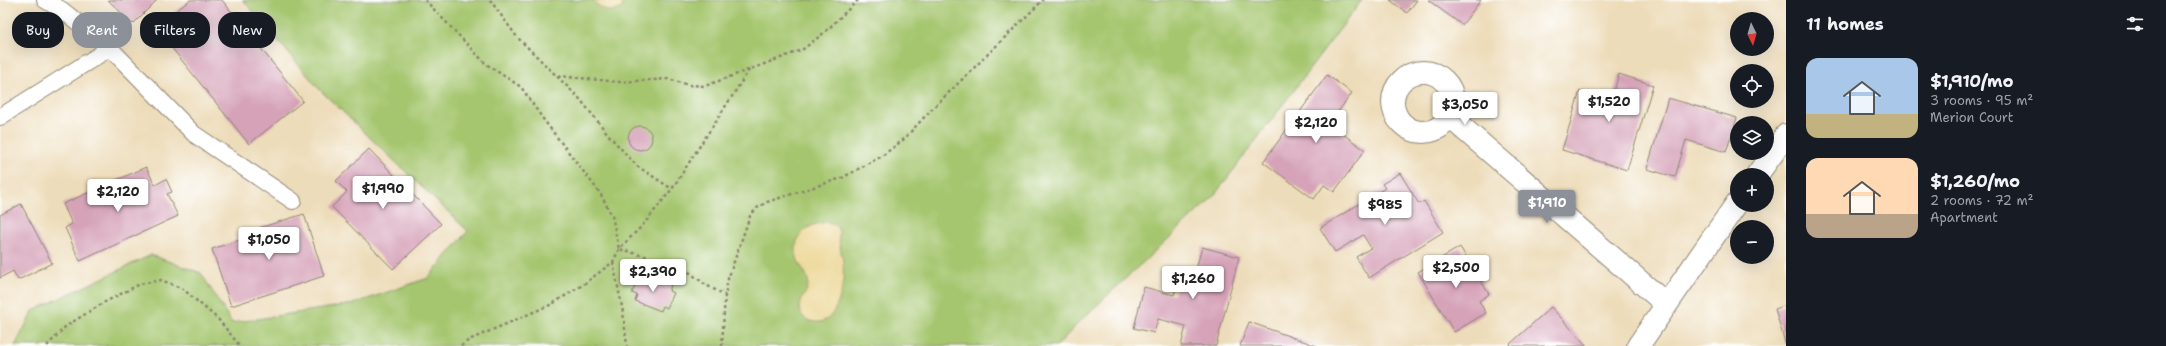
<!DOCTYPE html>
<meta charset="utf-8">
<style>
:root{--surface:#171b24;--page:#20242c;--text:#f1f3f6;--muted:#9ea1a6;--accent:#8c9099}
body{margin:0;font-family:"Shantell Sans",sans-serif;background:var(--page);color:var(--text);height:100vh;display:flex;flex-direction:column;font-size:15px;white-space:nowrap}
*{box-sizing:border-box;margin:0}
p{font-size:13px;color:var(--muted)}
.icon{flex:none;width:22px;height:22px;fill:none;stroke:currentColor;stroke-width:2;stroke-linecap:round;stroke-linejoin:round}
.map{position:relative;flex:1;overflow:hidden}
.panel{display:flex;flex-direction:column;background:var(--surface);width:380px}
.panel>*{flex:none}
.banner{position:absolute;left:12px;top:12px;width:380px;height:36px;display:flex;gap:8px}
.needle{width:26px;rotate:175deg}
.tools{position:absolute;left:1730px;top:12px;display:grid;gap:8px}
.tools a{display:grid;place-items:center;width:44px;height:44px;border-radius:50%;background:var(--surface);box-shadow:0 4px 16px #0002;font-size:20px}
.price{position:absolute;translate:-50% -34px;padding:0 9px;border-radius:4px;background:#fff;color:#222;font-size:13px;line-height:26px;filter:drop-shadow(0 1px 2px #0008)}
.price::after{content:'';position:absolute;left:50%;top:24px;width:12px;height:9px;margin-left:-6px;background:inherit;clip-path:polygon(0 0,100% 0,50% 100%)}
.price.selected{background:var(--accent);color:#fff}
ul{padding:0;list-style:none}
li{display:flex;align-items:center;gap:12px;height:100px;padding:0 20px}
li span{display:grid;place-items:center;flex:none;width:112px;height:80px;border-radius:12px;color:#555}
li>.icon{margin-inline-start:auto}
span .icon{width:48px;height:48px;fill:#fffc;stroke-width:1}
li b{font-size:17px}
h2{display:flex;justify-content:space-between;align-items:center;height:48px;padding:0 20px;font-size:17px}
.chip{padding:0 14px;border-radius:16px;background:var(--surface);box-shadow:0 4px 16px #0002;font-size:14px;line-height:36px}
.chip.selected{background:var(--accent);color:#fff}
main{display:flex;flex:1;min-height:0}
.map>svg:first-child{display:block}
</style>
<main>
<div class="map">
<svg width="1786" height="346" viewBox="0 0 1786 346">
<rect width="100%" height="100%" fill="#fff"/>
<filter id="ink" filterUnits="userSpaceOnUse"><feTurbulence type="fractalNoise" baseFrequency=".025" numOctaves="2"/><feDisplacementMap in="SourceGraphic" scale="8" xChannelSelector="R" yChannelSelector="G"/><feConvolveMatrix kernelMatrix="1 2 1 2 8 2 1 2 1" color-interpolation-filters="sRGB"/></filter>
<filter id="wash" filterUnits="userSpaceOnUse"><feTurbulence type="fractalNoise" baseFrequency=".012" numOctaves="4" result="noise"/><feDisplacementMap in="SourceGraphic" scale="16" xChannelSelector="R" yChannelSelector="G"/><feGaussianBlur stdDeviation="0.9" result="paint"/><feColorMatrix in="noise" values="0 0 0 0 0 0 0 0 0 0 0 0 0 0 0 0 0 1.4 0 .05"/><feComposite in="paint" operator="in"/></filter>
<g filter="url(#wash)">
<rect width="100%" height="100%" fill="#eddcb9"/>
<!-- green -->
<path fill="#a5c66e" stroke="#68784c" d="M243,0H1362L1213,197L1080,321L1057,346H15L33,311L151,255L201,273L232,323L353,304L428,278L468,231L320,90Z"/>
<!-- sand -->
<path fill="#eeda9e" stroke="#8c8264" d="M592,0H624L622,8C610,15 600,8 592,0Z
M829,222L836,226L839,231C838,242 841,251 843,261C844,273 843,286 840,297C838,304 832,317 826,320C818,324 805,322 801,314C795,301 810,293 808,280C807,274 801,267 798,261C790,237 806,223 829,222Z"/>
<g id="blocks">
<!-- building -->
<path fill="#d5a2b8" d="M108,0H157L133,24Z
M190,0H222L303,101L249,144L155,27Z
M1390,0H1417L1407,13Z
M1428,0H1481L1462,25Z
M1619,74L1653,85L1627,170L1562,150L1580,91L1611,101Z
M1327,75L1352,93L1329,124L1365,150L1334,192L1324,185L1314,199L1263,162Z
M1668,98L1737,118L1726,152L1686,140L1675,177L1647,169Z
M628 138a12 12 0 1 1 24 0a12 12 0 1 1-24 0Z
M369,149L441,224L393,269L332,207L347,192L336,181Z
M146,167L155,185L166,179L172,192L167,194L178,216L80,261L65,228L72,224L63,204Z
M1400,173L1419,204L1424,201L1443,232L1369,278L1356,257L1371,248L1363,235L1335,252L1320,228L1385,188L1382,184Z
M21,204L52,263L18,280L13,271L0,278V215Z
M304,214L324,276L231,306L212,249L261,233L259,228Z
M1202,247L1239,257L1216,346H1181L1186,326L1158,319L1154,333L1134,328L1144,287L1174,295L1181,270L1195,273Z
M1460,247L1489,294L1479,301L1486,313L1454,332L1418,272Z
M645,275L671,285L669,291L674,293L667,308L663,306L661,311L635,301L637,295L632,293L638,279L643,280Z
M1786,305V346L1775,309Z
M1551,307L1587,346H1511L1510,344Z
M1249,322L1317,346H1240Z"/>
</g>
</g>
<g filter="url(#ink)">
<use href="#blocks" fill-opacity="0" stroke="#8c8472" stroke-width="1"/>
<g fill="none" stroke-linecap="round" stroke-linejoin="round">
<!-- service casing -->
<g stroke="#8c8472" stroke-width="18">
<path id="service" d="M45,0L62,10L110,48L194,134L293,201
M0,117L110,48"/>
</g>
<!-- minor casing -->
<g stroke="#8c8472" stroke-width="24">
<path id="minor" d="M1393 102a30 30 0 1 1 60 0a30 30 0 1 1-60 0Z
M1450,117L1666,304
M1757,175L1786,135
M1638,346L1737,203"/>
</g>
<!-- path -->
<path stroke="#8c8472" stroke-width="2.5" stroke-dasharray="3 3" stroke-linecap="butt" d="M425,0L486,64L521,87L543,119L600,193L612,216L619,249L681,266L706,285L725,295
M490,0L517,37L579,98L612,139L637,166L672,189
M558,76L620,82L668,79L689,85L705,86L802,50L825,32L858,0
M613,262L623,312L627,346
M47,346L66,326L105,302L140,284L161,280L183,289L218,319L240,346
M461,346L469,340L552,304L584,284L613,262L619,249L643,225L672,189L751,67
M722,346L725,295L728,279L750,216L757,208L767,202L842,178L882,156L903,140L930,111L1043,0"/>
<!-- service -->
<use href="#service" stroke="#fff" stroke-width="16"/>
<!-- minor -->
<use href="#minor" stroke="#fff" stroke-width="22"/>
</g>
</g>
</svg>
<div class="tools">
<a><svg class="needle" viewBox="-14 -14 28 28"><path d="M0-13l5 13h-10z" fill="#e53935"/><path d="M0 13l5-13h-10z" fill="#9ea1a6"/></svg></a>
<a><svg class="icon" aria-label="locate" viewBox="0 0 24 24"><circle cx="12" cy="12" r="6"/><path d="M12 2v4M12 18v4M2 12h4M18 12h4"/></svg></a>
<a><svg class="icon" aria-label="layers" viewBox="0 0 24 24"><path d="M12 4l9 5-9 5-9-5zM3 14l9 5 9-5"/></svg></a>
<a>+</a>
<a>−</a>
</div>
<b class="price" style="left:1609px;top:123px">$1,520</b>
<b class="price" style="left:1465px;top:126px">$3,050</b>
<b class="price" style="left:1316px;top:144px">$2,120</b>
<b class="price" style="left:383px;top:210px">$1,990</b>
<b class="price" style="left:118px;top:213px">$2,120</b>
<b class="price selected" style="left:1547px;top:224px">$1,910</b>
<b class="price" style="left:1385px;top:226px">$985</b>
<b class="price" style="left:269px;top:261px">$1,050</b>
<b class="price" style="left:1456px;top:289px">$2,500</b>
<b class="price" style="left:653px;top:293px">$2,390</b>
<b class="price" style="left:1193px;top:300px">$1,260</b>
<div class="banner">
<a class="chip">Buy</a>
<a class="chip selected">Rent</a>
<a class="chip">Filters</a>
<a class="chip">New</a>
</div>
</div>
<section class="panel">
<h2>11 homes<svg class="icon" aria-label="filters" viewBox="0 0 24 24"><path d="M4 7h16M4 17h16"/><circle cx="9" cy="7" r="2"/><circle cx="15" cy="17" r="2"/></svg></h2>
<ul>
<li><span style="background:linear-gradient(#a9c7e8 70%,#c2b280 0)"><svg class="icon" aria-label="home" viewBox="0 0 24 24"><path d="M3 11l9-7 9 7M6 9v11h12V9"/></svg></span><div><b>$1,910/mo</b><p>3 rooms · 95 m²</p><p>Merion Court</p></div></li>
<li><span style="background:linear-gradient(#ffd9b3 70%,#b9a48a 0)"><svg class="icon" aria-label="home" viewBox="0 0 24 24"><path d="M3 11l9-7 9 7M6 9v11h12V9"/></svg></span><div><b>$1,260/mo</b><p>2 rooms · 72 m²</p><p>Apartment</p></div></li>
</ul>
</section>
</main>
